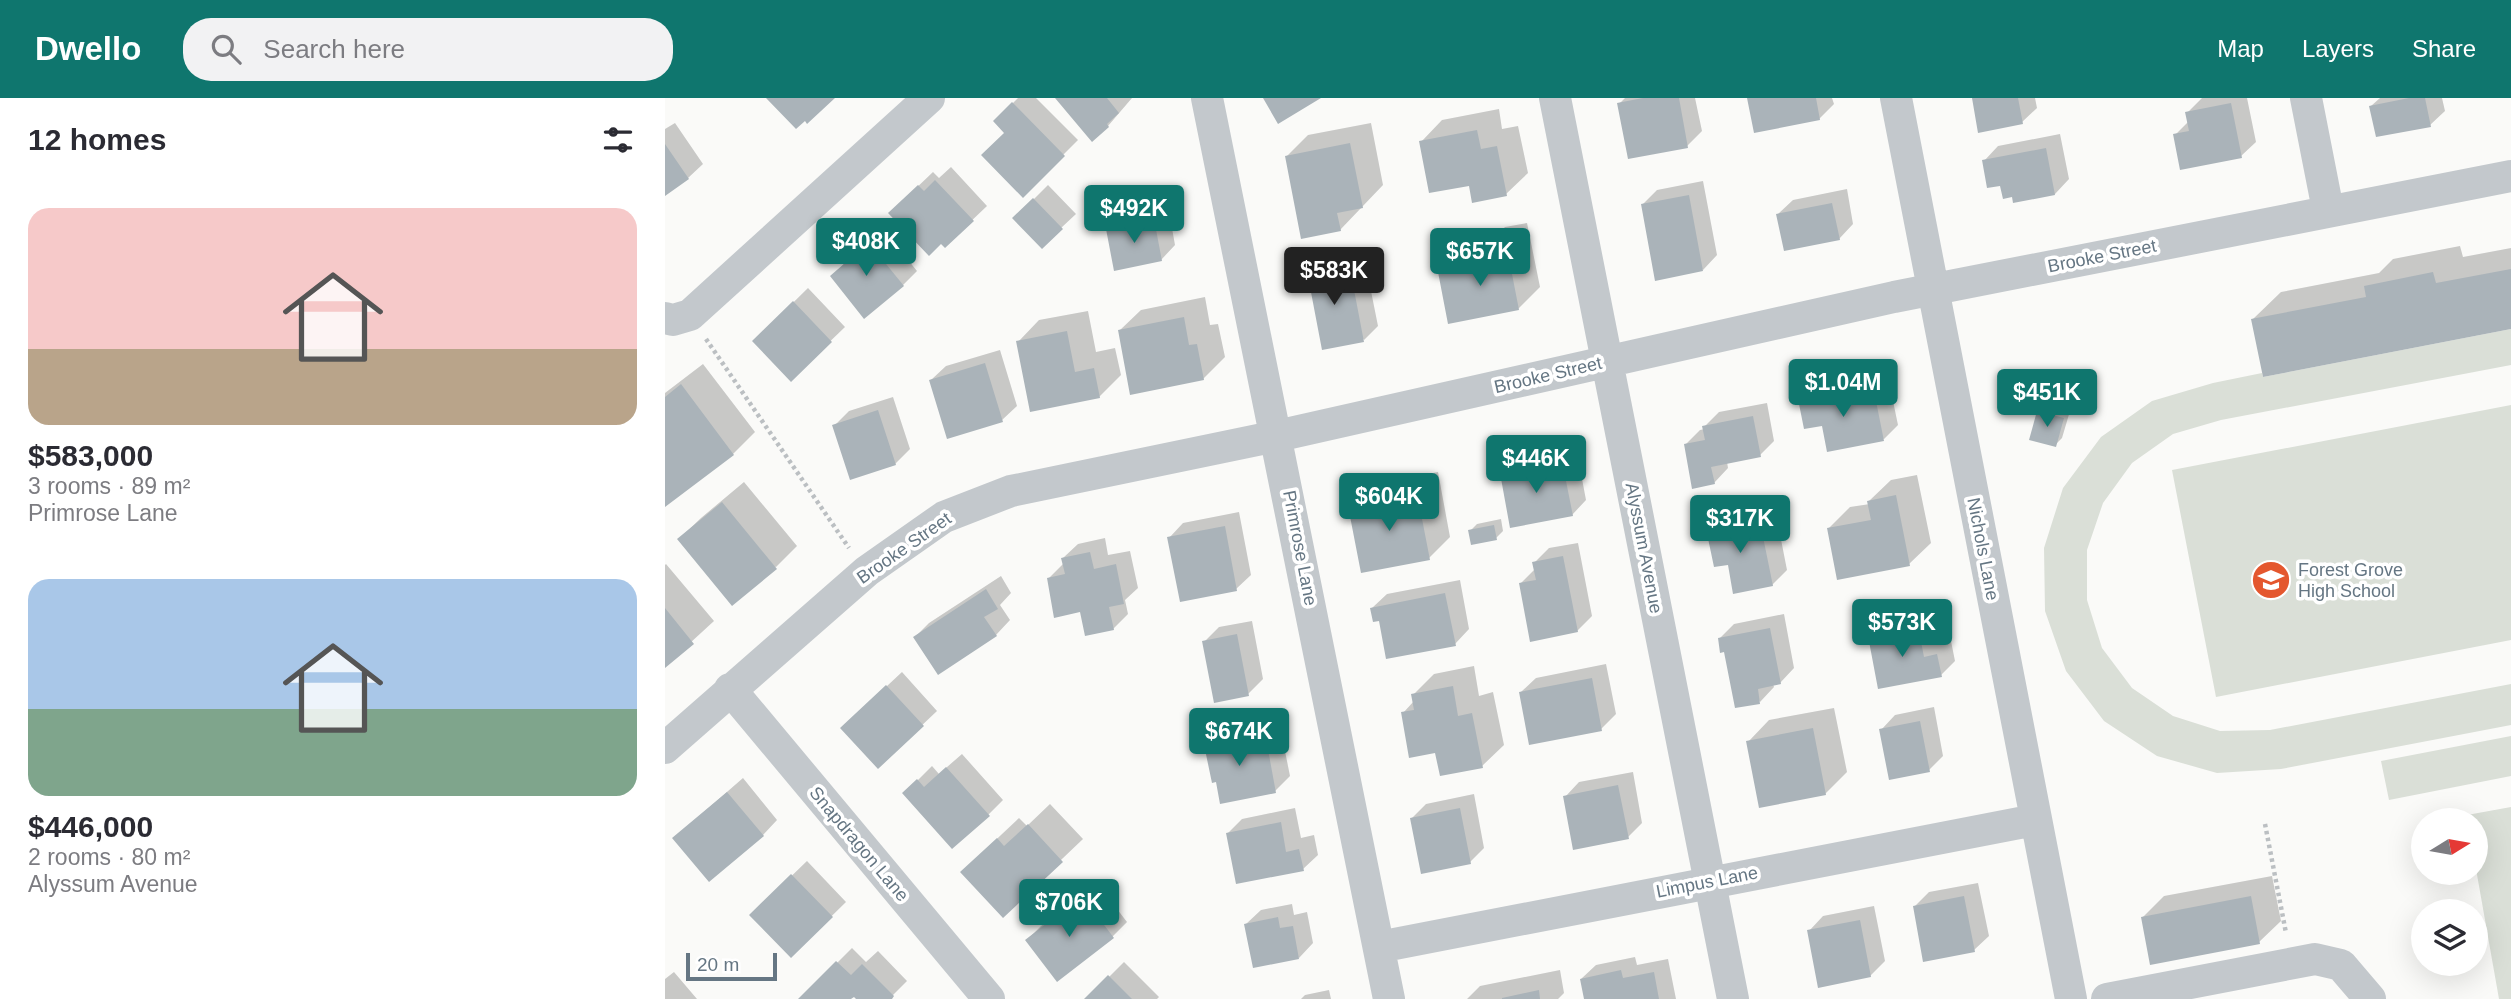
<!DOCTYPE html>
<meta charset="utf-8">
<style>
:root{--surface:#fff;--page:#f2f2f3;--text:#2b2b33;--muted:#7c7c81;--accent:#0f766e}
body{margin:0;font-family:Arial,sans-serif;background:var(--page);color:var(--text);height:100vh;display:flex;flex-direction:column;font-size:26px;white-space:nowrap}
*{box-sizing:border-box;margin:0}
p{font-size:23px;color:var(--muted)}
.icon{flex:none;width:38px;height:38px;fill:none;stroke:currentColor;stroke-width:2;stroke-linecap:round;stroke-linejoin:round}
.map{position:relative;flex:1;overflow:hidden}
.sheet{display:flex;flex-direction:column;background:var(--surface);width:665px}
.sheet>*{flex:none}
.needle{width:46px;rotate:79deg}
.buttons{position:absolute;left:1746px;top:710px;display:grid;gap:14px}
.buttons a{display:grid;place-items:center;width:77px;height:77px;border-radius:50%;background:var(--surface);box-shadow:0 7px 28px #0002;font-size:35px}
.scale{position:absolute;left:21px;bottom:18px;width:91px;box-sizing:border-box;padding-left:7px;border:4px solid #657683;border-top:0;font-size:19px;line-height:24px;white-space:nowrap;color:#657683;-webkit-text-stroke:5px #fff;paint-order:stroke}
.price{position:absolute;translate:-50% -60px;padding:0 16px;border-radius:7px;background:var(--accent);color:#fff;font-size:23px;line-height:46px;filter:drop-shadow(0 2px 4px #0008)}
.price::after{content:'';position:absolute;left:50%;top:42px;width:21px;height:16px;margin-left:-10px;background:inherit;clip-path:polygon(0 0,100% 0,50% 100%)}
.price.current{background:#222;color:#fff}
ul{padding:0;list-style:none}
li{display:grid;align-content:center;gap:14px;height:371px;padding:0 28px}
li span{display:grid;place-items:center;height:217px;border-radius:21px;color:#555}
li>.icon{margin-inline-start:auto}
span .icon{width:126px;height:126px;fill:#fffc;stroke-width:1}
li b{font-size:30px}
h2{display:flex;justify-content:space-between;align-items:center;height:84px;padding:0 28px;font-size:30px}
header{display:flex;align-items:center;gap:42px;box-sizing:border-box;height:98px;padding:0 35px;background:var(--accent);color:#fff}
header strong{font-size:33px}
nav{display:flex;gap:38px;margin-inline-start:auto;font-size:24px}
.search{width:490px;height:63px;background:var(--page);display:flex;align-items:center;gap:18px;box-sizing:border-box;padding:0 24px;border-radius:28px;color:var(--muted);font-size:26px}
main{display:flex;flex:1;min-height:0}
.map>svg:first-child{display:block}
</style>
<header>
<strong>Dwello</strong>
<div class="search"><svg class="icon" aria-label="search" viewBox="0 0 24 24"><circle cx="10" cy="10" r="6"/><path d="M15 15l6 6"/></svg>Search here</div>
<nav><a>Map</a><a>Layers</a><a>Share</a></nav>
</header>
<main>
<section class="sheet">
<h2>12 homes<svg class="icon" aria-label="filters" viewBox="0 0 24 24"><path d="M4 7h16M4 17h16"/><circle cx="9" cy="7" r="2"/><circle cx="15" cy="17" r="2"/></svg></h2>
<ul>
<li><span style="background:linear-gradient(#f6c9c9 65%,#b9a48a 0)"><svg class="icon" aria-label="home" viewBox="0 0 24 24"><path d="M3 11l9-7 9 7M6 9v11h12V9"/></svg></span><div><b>$583,000</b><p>3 rooms · 89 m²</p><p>Primrose Lane</p></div></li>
<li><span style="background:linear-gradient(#a9c7e8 60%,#7fa58c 0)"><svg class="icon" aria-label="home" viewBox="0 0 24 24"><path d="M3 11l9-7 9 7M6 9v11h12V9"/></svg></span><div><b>$446,000</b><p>2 rooms · 80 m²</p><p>Alyssum Avenue</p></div></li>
</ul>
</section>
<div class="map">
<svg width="1846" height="901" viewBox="0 0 1846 901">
<rect width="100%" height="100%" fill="#fafaf8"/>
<!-- green -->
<path fill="#dadfd7" d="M1846,231V267L1556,322L1508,336L1467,365L1438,405L1422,452V502L1437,550L1467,590L1508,618L1555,633L1605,632L1846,586V627L1616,671L1552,675L1492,658L1439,623L1401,573L1380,513L1379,450L1398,390L1436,339L1487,303L1548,285L1597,275L1598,279Z
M1846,307V542L1551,599L1507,372Z
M1846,638V678L1724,702L1716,663Z
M1846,709V901H1834L1811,771V723H1803L1802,717Z"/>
<!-- shadow -->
<path fill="#0003" fill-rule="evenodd" d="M353,0H371L413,42L358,97L341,35L330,23Z
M392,0H467L443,28Z
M960,0H1030L1037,33L1022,48L954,6Z
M1084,0H1167L1169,6L1154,21Z
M1308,0H1370L1372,10L1357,24Z
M1537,0H1582L1591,44L1576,58L1510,37L1524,23L1522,15Z
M1715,0H1777L1780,13L1765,27L1706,8Z
M834,11L837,31L853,28L863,75L841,96L805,86L756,44L777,22Z
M10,25L38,66L23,80L0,96V31Z
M706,25L718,87L675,132L622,58L643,37Z
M1395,36L1404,81L1390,96L1348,97L1336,86L1319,63L1333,48Z
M286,69L322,108L280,148L225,115L268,74L274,80Z
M1038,83L1052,157L1038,172L977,107L992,92Z
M383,87L411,116L396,130L350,120Z
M1182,91L1188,126L1174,141L1113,116L1128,102Z
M503,108L510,147L496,162L442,131L457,117Z
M862,125L875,189L853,211L775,175L796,153L820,149L840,129Z
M214,126L252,173L238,187L167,178L181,164L177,158Z
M1795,148L1798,159L1846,150V229L1588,221L1616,194L1714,175L1728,161Z
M683,149L686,165L700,163L713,228L699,242L642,169L657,154ZM677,159V163L657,167V163Z
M143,190L180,229L126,281L89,243Z
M540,199L545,227L553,226L560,259L538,281L454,233L476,212Z
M423,213L431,254L450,250L456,277L434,299L353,244L374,222Z
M335,252L352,308L337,322L266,282L281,268Z
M38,266L90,334L68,356L0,407V295Z
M1223,279L1233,327L1219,341L1159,326L1135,302L1149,287L1186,280L1187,286Z
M228,299L245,351L230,366L169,328L184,313Z
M1102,305L1109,343L1095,357L1062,364L1063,370L1049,385L1020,347L1035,332L1040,331L1039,329L1054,314Z
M1381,306L1405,313L1397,340L1390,347L1366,340L1374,313Z
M911,349L921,402L907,417L836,376L851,361Z
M773,374L785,439L764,460L685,408L706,387Z
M1252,377L1266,445L1244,466L1163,431L1185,409L1205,406L1204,403L1226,382Z
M79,384L132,448L111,469L14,441L36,420Z
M1082,407L1085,421L1111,416L1122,472L1107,487L1064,465L1042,427L1057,412Z
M574,414L586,477L571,491L504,440L518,425Z
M836,421L838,433L831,440L805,433L812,426Z
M440,440L443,457L465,453L473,490L460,502L463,516L448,531L417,512L384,480L398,466V460L413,446Z
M913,445L927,518L912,533L856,485L870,471L869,465L884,450Z
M1,466L49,523L0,568V467Z
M336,478L346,495L335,507L345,522L331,537L250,539L264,525Z
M795,482L804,531L790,546L715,521L707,510L722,496Z
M1268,515L1273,545L1286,543L1290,563L1276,577L1205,538L1219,524Z
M1119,516L1129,570L1115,585L1108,586L1109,589L1095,604L1054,541L1069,526Z
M587,523L598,581L583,596L539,544L554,529Z
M941,566L951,616L936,631L856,594L871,580Z
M809,568L814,598L828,594L839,647L817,668L771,653L738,615L749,603L748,597L769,576Z
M237,574L272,613L213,669L192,616Z
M1269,609L1278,658L1264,672L1216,632L1230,617Z
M1169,610L1182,674L1160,696L1083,644L1104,622Z
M597,620L600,636L616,633L625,678L610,693L540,643L555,628Z
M297,656L338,702L323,717L240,695L267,668L274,676Z
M968,674L977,725L963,739L900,699L914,684Z
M78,680L112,722L98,737L9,740Z
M809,696L819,750L805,764L747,720L761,706Z
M385,706L418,741L338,817L319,753L354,720L362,728Z
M630,710L636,740L649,737L653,757L638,771L563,735L577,721Z
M142,763L181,804L126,858L86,817Z
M1607,778L1616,823L1594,844L1478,819L1499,798Z
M432,785L462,824L447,839L362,842L376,828Z
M1313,785L1324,838L1309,852L1249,809L1264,794Z
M627,806L629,817L642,814L648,845L634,860L581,826L596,812Z
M1209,808L1220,863L1205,878L1144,833L1158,818Z
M187,850L201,864L213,853L242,883L224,901H194L189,896L184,901H136Z
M970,859L972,867L1003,861L1011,901H920L916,881L931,867Z
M459,864L494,899L492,901H422Z
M895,872L899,895L893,901H802L815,888Z
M9,874L32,901H0V881Z
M664,892L666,901H636L640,897Z"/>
<!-- building -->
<path fill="#aab3b9" d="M101,0H170L142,26L140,23L131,31Z
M390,0H442L454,15L442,26L444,29L427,44Z
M598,0H656L613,26Z
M978,0H1014L1023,50L963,61L952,5Z
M1082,0H1151L1155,22L1089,35Z
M1307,0H1353L1358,26L1313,35Z
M1744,0H1760L1766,29L1711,39L1704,8Z
M347,4L400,58L358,100L316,57L339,35L328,23Z
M1566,5L1577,60L1515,72L1508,36L1524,33L1520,14Z
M812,32L816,51L832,48L842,98L807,105L804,88L764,95L754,43Z
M685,45L698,110L672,115L676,133L636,141L620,58Z
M0,46L24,81L0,98Z
M1381,50L1390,97L1348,105L1347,99L1338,101L1335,88L1322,90L1317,62Z
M270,82L309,123L280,150L276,146L264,158L223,115L253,87L259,93Z
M1024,97L1038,173L990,183L976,106Z
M368,100L398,131L377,151L347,120Z
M1167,105L1175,142L1119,153L1111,116Z
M489,121L497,163L449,173L441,131Z
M199,139L239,188L199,221L165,178L180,165L175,158Z
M841,145L854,212L783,226L773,174L820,165L817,150Z
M669,163L672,179L686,176L699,244L657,252L641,168Z
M1846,171V231L1598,279L1586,221L1701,199L1699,188L1768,174L1771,185Z
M128,203L167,244L126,284L87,243Z
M519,219L524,247L532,246L539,282L465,297L453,232Z
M402,233L410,274L429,270L435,300L365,314L351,243Z
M320,265L338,324L282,341L264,282Z
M16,286L69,357L0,409V299Z
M1209,293L1219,343L1162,354L1157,328L1139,331L1133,301L1171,294L1173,300Z
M213,312L231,367L185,382L167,327Z
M1372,313L1399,320L1391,349L1364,342Z
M1088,318L1096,359L1046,369L1050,386L1027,391L1019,346L1040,342L1037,328Z
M897,363L908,418L845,430L835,375Z
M752,395L765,462L696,475L683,408Z
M1231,397L1245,468L1172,482L1162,430L1206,422L1202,403Z
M57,404L112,471L67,508L12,441Z
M1068,421L1070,434L1096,429L1108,488L1068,496L1063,467L1049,469L1040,426Z
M829,427L832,442L806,447L803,432Z
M560,428L572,493L515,504L502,439Z
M425,454L429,471L451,466L459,506L444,509L449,532L420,538L415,514L389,520L382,480L400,476L396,460Z
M898,458L913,534L865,544L854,485L871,482L867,464Z
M321,491L333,511L319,519L332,538L273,577L248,539Z
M780,495L791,548L721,561L714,523L708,524L705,510Z
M0,510L29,546L0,570Z
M1253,528L1259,559L1272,556L1277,579L1213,591L1203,538Z
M1105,530L1116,586L1093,591L1095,606L1070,610L1059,554L1055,555L1053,540Z
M572,536L584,598L549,605L537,543Z
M927,580L937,633L864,647L854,594Z
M221,587L259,628L213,671L175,630Z
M788,588L793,618L807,615L818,670L775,678L770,655L744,660L736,614L749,612L746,596Z
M1255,623L1265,674L1224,682L1214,631Z
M1148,630L1161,697L1094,710L1081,643Z
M582,634L586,649L602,646L611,695L555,706L551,684L547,685L538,642Z
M281,669L325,718L287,751L237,695L252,681L259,689Z
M953,687L964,741L908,752L898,698Z
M62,694L99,738L44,784L7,740Z
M795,710L806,766L756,776L745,720Z
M616,724L621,754L634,751L639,773L571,786L561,735Z
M363,726L398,764L338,820L295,774L332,740L339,748Z
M126,776L168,819L126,860L84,817Z
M417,798L449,840L392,884L360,842Z
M1299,798L1310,854L1258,864L1248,808Z
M1586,798L1595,846L1485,867L1476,819Z
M613,819L615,830L628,828L634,861L588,870L579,826Z
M1195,822L1206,879L1153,890L1142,832Z
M171,863L186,877L197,866L229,898L227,901H191L189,899L186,901H133Z
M956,872L958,880L989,874L994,901H919L915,881Z
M443,877L467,901H419Z
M874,892L875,901H837V900Z"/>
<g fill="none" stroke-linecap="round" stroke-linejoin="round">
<!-- path -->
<path stroke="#bbbfc2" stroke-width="4.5" stroke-dasharray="3.5 3.5" stroke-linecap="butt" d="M41,241L184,450
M1600,726L1621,835"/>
<!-- minor -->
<path stroke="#c3c8cc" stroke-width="32" d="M542,0L724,901
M890,0L1068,901
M1231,0L1406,901
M1641,0L1663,112
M0,220L8,222L25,217L264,0
M65,591L324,901
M0,650L202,473L279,419L346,393L612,338L1229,199L1846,78
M714,849L1370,722
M1442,901L1650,861L1676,867L1705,901"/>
</g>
<!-- icons -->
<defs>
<g id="school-disc" transform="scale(2.0125)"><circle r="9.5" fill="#e4572e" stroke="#fff"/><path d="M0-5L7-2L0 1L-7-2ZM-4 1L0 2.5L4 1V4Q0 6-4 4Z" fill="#fff"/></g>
</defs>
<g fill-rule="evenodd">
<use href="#school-disc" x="1606" y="482"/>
</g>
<g text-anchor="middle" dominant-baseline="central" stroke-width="7" stroke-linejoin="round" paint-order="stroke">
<!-- street labels -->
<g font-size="18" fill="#657683" stroke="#fff">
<text transform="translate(1437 158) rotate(-11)">Brooke Street</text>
<text transform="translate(883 277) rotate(-13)">Brooke Street</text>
<text transform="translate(239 450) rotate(-35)">Brooke Street</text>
<text transform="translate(635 450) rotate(79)">Primrose Lane</text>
<text transform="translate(979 450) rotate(79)">Alyssum Avenue</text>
<text transform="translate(1318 451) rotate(79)">Nichols Lane</text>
<text transform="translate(194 746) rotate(50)">Snapdragon Lane</text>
<text transform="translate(1042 784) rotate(-11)">Limpus Lane</text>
</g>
<!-- poi labels -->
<g font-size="18" fill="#657683" stroke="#fff" text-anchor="start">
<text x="1633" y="472">Forest Grove<tspan x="1633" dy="21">High School</tspan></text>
</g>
</g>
</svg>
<div class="buttons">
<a><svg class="needle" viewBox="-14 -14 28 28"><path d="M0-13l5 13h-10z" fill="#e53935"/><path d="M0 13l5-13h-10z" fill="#7c7c81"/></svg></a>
<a><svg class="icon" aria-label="layers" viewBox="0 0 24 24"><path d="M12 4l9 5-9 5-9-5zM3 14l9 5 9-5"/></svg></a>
</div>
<div class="scale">20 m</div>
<b class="price" style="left:469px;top:147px">$492K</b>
<b class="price" style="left:201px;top:180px">$408K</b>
<b class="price" style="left:815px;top:190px">$657K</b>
<b class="price current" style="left:669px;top:209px">$583K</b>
<b class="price" style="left:1178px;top:321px">$1.04M</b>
<b class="price" style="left:1382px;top:331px">$451K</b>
<b class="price" style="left:871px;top:397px">$446K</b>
<b class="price" style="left:724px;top:435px">$604K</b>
<b class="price" style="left:1075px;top:457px">$317K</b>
<b class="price" style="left:1237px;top:561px">$573K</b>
<b class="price" style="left:574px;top:670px">$674K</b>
<b class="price" style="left:404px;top:841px">$706K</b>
</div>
</main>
